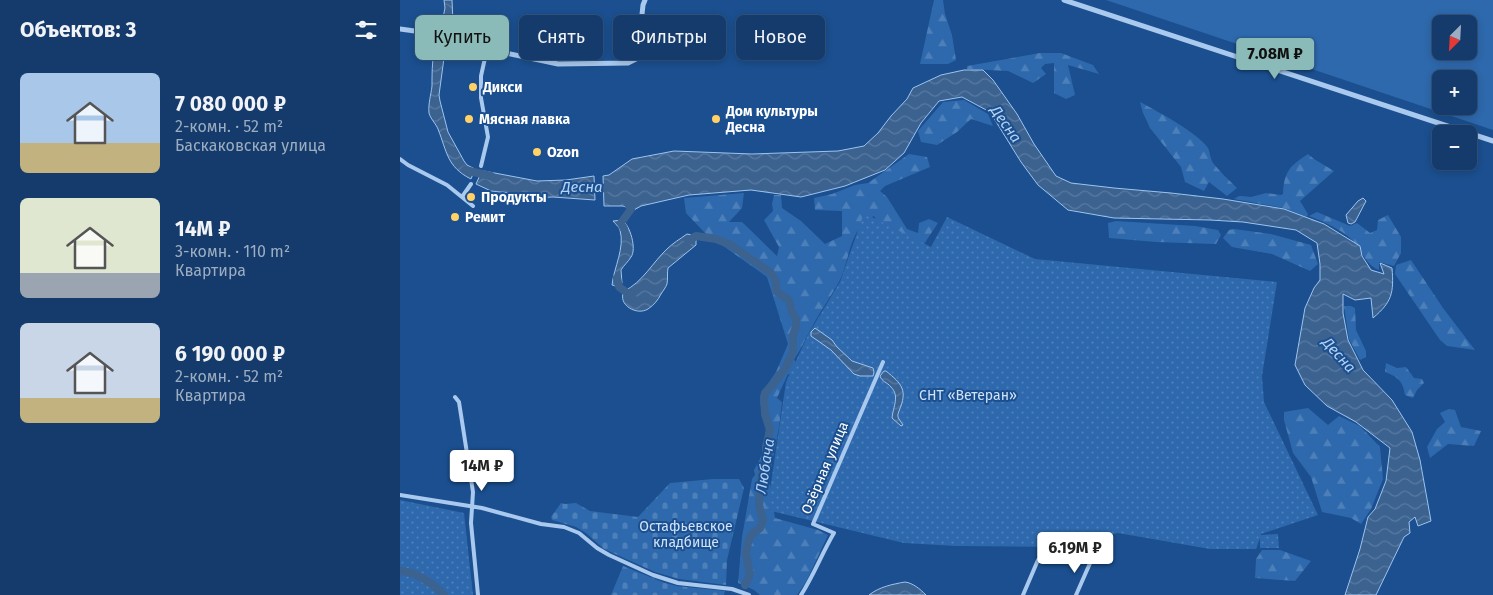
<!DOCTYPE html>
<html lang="ru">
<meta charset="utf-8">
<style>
:root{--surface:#143b6b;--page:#1d4271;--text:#f1f3f6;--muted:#9dadc1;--line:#33557e;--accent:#8bbbb9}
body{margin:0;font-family:"Fira Sans",sans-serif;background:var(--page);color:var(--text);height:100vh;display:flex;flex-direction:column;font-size:19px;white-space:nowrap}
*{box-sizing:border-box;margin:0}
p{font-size:16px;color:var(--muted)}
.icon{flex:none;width:28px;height:28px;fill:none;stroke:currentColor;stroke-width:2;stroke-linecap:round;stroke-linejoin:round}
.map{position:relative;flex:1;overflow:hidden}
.drawer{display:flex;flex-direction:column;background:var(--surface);width:400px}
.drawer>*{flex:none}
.banner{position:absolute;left:15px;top:15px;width:475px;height:45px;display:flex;gap:10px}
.needle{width:32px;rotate:204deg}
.fabs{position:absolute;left:1032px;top:15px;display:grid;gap:10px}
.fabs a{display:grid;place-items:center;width:45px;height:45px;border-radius:8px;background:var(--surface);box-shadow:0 2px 8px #0003,0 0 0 1px var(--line);font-size:25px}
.price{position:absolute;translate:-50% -42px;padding:0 11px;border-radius:5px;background:#fff;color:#222;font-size:16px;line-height:32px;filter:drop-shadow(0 1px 2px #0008)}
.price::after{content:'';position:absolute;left:50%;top:30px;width:15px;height:11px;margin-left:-8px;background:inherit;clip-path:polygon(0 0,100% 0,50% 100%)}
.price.selected{background:var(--accent);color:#111}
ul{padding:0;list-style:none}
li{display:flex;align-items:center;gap:15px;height:125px;padding:0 20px}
li span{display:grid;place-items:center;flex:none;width:140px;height:100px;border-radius:8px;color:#555}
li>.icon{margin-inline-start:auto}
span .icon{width:60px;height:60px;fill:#fffc;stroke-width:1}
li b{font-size:21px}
h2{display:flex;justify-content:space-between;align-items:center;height:60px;padding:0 20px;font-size:21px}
.tag{padding:0 18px;border-radius:8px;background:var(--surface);box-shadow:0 2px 8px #0003,0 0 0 1px var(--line);font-size:18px;line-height:45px}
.tag.selected{background:var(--accent);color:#111}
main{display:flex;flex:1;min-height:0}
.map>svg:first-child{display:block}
</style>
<main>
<section class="drawer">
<h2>Объектов: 3<svg class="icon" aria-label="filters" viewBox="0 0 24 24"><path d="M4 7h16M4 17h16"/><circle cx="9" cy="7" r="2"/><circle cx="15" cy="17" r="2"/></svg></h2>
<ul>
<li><span style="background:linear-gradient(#a9c7e8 70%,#c2b280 0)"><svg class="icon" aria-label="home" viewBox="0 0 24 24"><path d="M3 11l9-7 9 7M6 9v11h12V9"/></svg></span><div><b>7 080 000 ₽</b><p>2-комн. · 52 m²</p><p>Баскаковская улица</p></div></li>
<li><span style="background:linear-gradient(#dfe7d0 75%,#9aa5b1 0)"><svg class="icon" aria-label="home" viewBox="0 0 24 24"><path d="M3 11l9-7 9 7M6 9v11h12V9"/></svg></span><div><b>14M ₽</b><p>3-комн. · 110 m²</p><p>Квартира</p></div></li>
<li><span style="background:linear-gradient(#c9d6e8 75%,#c2b280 0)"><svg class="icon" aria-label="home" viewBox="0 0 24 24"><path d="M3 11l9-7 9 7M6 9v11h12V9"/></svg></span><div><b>6 190 000 ₽</b><p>2-комн. · 52 m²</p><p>Квартира</p></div></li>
</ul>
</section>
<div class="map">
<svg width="1093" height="595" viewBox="0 0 1093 595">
<defs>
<pattern id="forest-firs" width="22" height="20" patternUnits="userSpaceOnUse" patternTransform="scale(1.25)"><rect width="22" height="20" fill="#2e69ad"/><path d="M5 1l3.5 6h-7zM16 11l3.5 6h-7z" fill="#4d80b9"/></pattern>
<pattern id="cemetery-stones" width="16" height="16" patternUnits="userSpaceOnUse" patternTransform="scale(1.25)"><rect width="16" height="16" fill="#2e69ad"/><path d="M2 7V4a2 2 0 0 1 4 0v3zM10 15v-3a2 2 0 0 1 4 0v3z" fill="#4d80b9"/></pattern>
<pattern id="park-dots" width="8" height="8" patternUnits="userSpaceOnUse" patternTransform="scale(1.25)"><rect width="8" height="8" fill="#2e69ad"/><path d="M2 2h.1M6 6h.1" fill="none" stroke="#4d80b9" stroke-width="1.8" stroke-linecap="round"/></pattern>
<pattern id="water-waves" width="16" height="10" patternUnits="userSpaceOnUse" patternTransform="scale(1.25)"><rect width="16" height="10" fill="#3c6290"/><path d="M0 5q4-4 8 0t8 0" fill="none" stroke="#597aa1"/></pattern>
</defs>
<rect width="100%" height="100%" fill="#1b4f8f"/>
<!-- grass -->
<path fill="#2e69ad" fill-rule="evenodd" d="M706,0H1093V130ZM1041,24H1069V51H1041ZM1041,79H1069V106H1041Z"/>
<!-- forest -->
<path fill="url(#forest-firs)" d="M534,0H543L545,14L552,35L556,60L548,64H520Z
M640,53H661L693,65L699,74L668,65L675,95L666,99L654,93V63L645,64L641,68L646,74L633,83L608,71L567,69V66Z
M564,100L588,114L593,126L571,119L557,132L537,145L521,142L518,131L543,102Z
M740,102C757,111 798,133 808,148C810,152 810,158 813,163C820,172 829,180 837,188L827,196L809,182L804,191L785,182L781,167L750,128L743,113Z
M509,154L527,157L530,167L485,186L480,191L487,197L507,229L518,233L519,223L529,219L538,223L522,247L483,232L474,216C449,227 450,261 439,282C430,298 419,313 411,329C405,339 401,350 394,359L401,371L397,377L388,374L377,398L382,402L379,427L369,479L375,518L418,530L428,535L406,582L397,595H360L354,590L338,583L342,537L352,479L355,475L354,470L362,455L365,442L366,429L360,402L363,391L376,372L388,344L367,277L305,233L286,213L284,198L344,193L342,208L329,222H342L377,256L379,247L364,220L373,211L372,204L374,195H381L382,208L401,221L425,244L442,236V211L415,210L414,198L432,194L455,185L468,183Z
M908,154L914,159L934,171L900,201L908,214L907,217L883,208L834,199L839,196L851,197L866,193L881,195L883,194C884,171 890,166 908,154Z
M917,212L950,226L957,223L970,233L977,230L978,220L988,215L1001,237V253L994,266L979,262V270C965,265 961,248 950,238C940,229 922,221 909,216Z
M716,221L795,226L818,230L821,235L816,244L756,242L709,238L708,223Z
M834,229L871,234L911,245L918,264L910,271L872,254L832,247L823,238L829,230Z
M1011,260L1043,308L1075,350L1047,346L1040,340L995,274L996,265Z
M944,306H951L955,308L956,330L966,351V357L960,360L949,339Z
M986,363L997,368L1006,367L1014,378L1022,379L1024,383L1017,390L1013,398L1005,395C1003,381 998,377 985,372Z
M908,408L928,425L939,416L960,426L980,447L983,479L971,509L961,524L951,518L922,512L911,477L893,453L884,420V412Z
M1049,409L1055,410L1061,427L1081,431L1074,446L1048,444L1030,458L1027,447L1037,429L1045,422L1040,413Z
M862,550H880L911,561L895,581L855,578L856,559Z"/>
<!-- cemetery -->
<path fill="url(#cemetery-stones)" d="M313,479H339L344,488L327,560L326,585L279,579L255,572L204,549L186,533L176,527L152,520L151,517L161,503L165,504L176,503L190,511L238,517L270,483Z
M223,566L265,583L277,586L325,591L324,595H211Z"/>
<!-- park -->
<path fill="url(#park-dots)" d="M464,213L531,247L547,217L635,259L877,282L862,376L864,402L918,515L861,534V535L878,534L879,548H860V538L856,549H810L718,533L664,547L556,546L504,543L367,510L386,382L409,333L440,282Z
M0,500L64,513L73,595H0Z"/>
<!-- water -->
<path fill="url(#water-waves)" stroke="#9cc4f0" d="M44,0H52L53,23L52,34L40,32L45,8Z
M37,40L50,43L47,54L44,58L39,95L40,101L48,132L64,161L67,165L75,169L71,179C47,167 47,152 38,129C36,124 30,118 29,113C28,104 31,95 32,86C32,70 32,56 37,40Z
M564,70H583L593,80L617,114L634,144L656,176L671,183L714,188L771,193L823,199L884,209L924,224L960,246L962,256L971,270L984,274L980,263L992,268C994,293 992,302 973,318L971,298L955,300L943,294V313L948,340L963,370L992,400L1012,432L1020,460L1031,521L1018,526L1015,517L1009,522L1010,533L1004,537L976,595H945L960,549L968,517L975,509L986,481L990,448L956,422L927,406L905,385L895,365L905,308L914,288L920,280V264L917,243L896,230L843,222L810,220L714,218L668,210L638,185L621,162L590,112L562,97L539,101L521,123L504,153L485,170L445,186L401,197L351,190L289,195L241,206L234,210L223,206H204L203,176L209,175L232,159L274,151L352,154L438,151L464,146L478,133L491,116L507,99L513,88L541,75Z
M84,171L137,181L166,180L194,176L195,200L153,197L128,198L110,193L91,191L76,184L81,173Z
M963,198L966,201L955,222L951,224L948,223L946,215L958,201Z
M222,220C230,225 237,249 231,257C228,262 224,265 221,270L222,283L219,287L212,285C214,267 225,248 220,230C219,226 215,224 213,221Z
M287,234L296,236V245L268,268C267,273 268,279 267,284C266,287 263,291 261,294C258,300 254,305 248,309C237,316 217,305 224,291C242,283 253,262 267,249C273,243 280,239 287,234Z
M415,328L432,340L437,347L452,361L473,368L474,372L473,376H460L454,374L431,350L411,336V332Z
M484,371H486C502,384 508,390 499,411C498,414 497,416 499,419C500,421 502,423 503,425L501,426L492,418C493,407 500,396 491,387C487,382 482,382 480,376Z
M505,582C513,583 520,589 526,595H469C479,587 493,584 505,582Z"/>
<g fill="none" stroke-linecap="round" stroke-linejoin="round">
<!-- river -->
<path stroke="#3c6290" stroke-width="8" d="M65,170L91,176
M186,189H199L211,187
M224,229L221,223L231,209L226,201
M288,241L296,236L316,239L331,245L371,273L376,281V289L378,293L389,300L392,312L396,319V327L393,335V351L386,367L374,383L365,393L364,397L365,414L370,430L366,447V459L361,475L359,505L363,520L360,528L351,535L348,543L346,554L350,574L345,585
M217,278L219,287L232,296
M0,571C18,572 32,583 44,595"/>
<!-- minor -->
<path stroke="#a9c9ee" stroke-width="4" d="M0,159L8,165L47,185L73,206
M81,166L88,137L81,98V76L87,49
M62,197L71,184
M55,397L59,402L73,492L71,523L78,595
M0,495L82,508L141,524L164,527L179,533L197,548L209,555L253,575L278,583L332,589L349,595
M401,595C414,575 422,553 434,533L413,524L483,362
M623,595L638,560
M676,595L691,561"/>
<!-- tertiary -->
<path stroke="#a9c9ee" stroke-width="5" d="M664,0L1093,141
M0,29L22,32L87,49L158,64L228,63L236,59L238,52L243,5L245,0"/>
</g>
<!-- markers -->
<g fill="#ffd166" stroke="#1b4f8f" stroke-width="2">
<circle cx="73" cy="87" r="5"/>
<circle cx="69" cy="119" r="5"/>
<circle cx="316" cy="119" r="5"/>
<circle cx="137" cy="152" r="5"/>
<circle cx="71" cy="197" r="5"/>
<circle cx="55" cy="217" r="5"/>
</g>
<g text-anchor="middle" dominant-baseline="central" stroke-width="4" stroke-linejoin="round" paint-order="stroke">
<!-- poi labels -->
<g font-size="14" font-weight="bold" fill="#fff" stroke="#1b4f8f" text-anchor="start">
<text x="83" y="87">Дикси</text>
<text x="326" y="111">Дом культуры<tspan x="326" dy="16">Десна</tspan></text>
<text x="79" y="119">Мясная лавка</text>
<text x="147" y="152">Ozon</text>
<text x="81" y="197">Продукты</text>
<text x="65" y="217">Ремит</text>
</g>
<!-- park labels -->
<g font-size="14" fill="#cfe3fa" stroke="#1b4f8f">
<text x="568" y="395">СНТ «Ветеран»</text>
<text x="286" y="526">Остафьевское<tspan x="286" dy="16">кладбище</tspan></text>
</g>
<!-- street labels -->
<g font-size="14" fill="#fff" stroke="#1b4f8f">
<text transform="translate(425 468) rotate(-67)">Озёрная улица</text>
</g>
<!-- water labels -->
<g font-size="15" font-style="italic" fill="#b5d3f5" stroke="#1b4f8f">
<text transform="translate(606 124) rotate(55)">Десна</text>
<text x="182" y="187">Десна</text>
<text transform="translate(939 355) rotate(48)">Десна</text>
<text transform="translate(365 466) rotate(-81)">Любача</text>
</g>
</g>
</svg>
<div class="fabs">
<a><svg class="needle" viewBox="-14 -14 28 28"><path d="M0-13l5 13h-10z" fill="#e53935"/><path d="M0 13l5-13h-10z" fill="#9dadc1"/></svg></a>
<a>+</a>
<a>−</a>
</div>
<b class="price selected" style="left:875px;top:80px">7.08M ₽</b>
<b class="price" style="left:82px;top:492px">14M ₽</b>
<b class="price" style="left:675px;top:574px">6.19M ₽</b>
<div class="banner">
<a class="tag selected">Купить</a>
<a class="tag">Снять</a>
<a class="tag">Фильтры</a>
<a class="tag">Новое</a>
</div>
</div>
</main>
